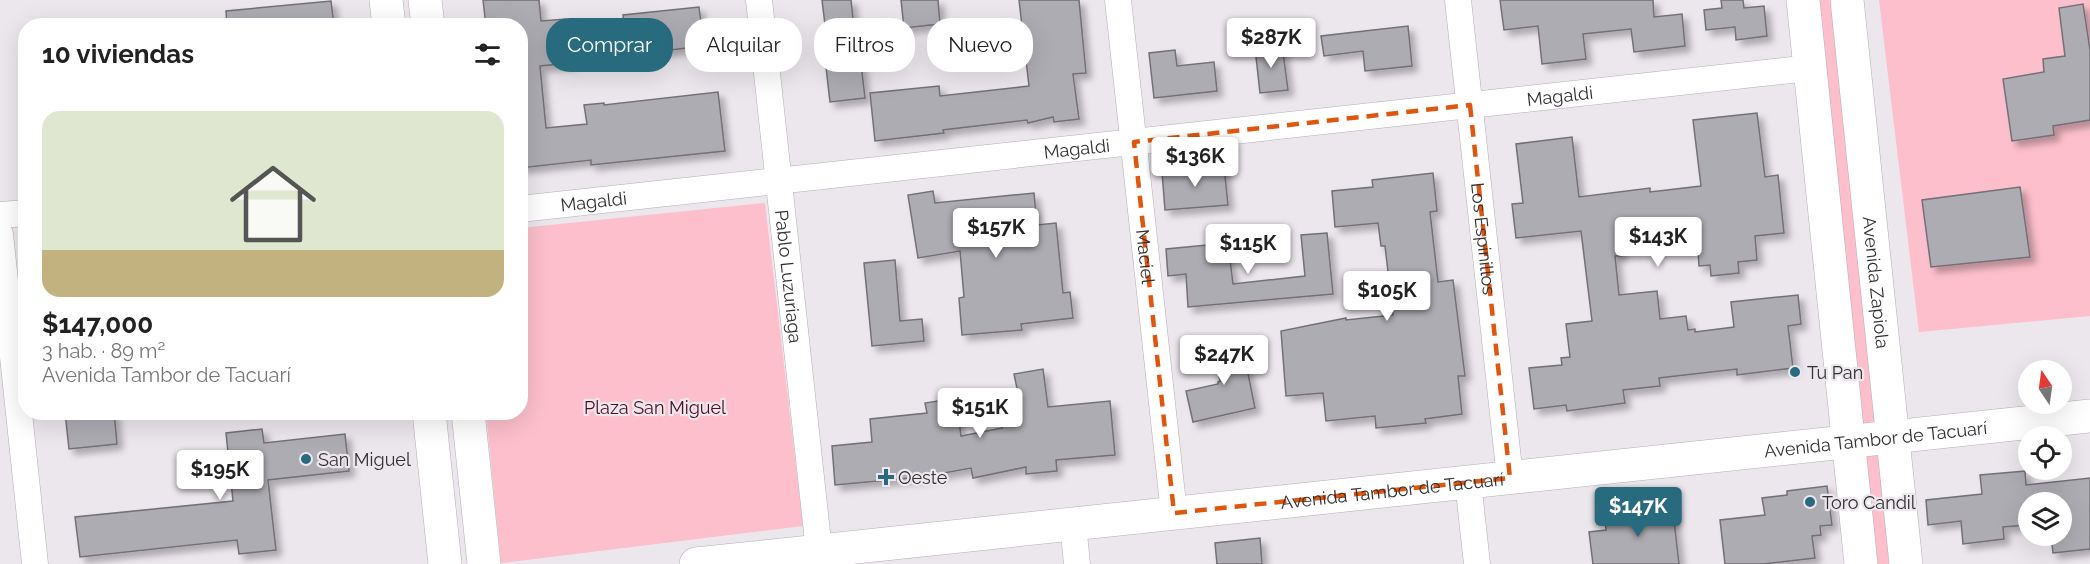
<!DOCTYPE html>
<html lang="es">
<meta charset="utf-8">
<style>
:root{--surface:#fff;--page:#f2f2f2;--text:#222;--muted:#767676;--line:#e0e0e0;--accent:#296b7e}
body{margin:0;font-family:Raleway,sans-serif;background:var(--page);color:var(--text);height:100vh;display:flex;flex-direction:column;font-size:22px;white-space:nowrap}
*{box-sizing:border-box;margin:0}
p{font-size:20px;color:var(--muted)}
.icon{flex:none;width:33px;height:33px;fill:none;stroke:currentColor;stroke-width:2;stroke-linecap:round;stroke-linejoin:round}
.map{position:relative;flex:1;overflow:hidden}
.side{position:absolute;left:18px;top:18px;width:510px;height:402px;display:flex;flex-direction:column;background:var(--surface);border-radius:24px;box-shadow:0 6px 24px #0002}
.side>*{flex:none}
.top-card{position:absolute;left:546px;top:18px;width:570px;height:54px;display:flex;gap:12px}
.needle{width:39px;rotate:347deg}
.tools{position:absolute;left:2018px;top:360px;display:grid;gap:12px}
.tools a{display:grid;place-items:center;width:54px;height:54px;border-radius:50%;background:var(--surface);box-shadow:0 6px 24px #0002;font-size:30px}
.price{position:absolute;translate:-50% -51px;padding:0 14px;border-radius:6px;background:#fff;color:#222;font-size:20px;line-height:39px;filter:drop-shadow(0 2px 3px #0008)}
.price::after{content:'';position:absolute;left:50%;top:36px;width:18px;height:14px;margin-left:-9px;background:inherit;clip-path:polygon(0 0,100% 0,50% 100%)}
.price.current{background:var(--accent);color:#fff}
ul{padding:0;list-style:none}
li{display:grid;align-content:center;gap:12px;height:318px;padding:0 24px}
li+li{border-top:2px solid var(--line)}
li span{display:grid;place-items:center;height:186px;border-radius:18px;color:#555}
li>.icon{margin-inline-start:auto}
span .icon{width:108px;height:108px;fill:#fffc;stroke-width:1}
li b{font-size:26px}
h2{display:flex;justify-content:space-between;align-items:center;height:72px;padding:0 24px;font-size:26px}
.tag{padding:0 21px;border-radius:24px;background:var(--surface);box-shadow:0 6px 24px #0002;font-size:21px;line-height:54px}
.tag.current{background:var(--accent);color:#fff}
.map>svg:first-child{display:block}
</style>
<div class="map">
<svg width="2090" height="564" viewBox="0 0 2090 564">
<defs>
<filter id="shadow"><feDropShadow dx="5.5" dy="5.5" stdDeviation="3" flood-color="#0004"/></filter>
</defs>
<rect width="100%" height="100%" fill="#ece6ed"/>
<!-- green -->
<path fill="#fcbfcb" d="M1816,0H1832L1891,564H1873Z
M1879,0H2090V316L1919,332Z
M765,203L803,526L501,563L486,413L520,412L521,228Z"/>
<!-- building -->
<path fill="#aeacb3" stroke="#737077" stroke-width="1.5" filter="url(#shadow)" d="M483,0H539L541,21L566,19L571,63L540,66L546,128L587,124L584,105L604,103V105L718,92L725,151L591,165V160L520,168V26H486Z
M822,0H851L855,38L858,37L865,98L830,102L823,41H827Z
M901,0H938L940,24L904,28Z
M1019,0H1079L1086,73L1073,74L1079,119L1054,122L1053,117L1028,123L1027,120L943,130L944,133L875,141L870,93L939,86L940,96L1029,86Z
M1500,0H1653L1654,17L1682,14L1685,46L1634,52L1631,29L1583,34L1586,59L1542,64L1538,26L1504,30Z
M1721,0H1743L1744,8L1764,6L1767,36L1736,40L1735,27L1706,30L1704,10L1722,8Z
M331,1L334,26H227L226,11Z
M2083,4L2090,50V120L2053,126L2054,135L2012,141L2003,79L2044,72L2043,59L2065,56L2059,8Z
M699,7L704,46L627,55L623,15Z
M1408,26L1412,66L1365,71L1363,51L1324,56L1321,36Z
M1282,45L1288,90L1260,93L1255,48Z
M1175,50L1177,66L1214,62L1217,91L1154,98L1149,53Z
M1757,113L1765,177L1778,175L1784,233L1755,236L1757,260L1738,262L1739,273L1711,276L1710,265L1699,266L1697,237H1693L1691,218L1618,226L1621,256H1615L1619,295L1657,291L1660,319L1686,316L1688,330L1695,329V332L1734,327L1731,302L1798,295L1801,324L1788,326L1793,368L1737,375V369L1659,378L1660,386L1623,390L1625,403L1567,411L1566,405L1534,409L1529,368L1562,365L1561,358L1570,357L1566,324L1592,321L1581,231L1516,238L1512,204L1523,203L1516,144L1572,137L1579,197L1650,188V192L1701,186L1693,120Z
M1224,166L1228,205L1165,210L1162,172Z
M1433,173L1437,211L1430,212L1438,282L1453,280L1465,376H1458L1462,414L1425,419L1426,423L1376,428L1375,416L1326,421L1323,393L1286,396L1281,331L1346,318V320L1393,315L1385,246H1381L1378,223L1335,227L1332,191L1373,187L1372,180Z
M2020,187L2030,257L1931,267L1922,200Z
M933,191L935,203L1034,193L1037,225L1056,223L1063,293L1070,292L1073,318L1021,324L1022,330L962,335L959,298L964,297L960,251L918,258L908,195Z
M1327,233L1333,294L1188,307L1186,274L1168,276L1166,249L1228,243L1233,284L1305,276L1301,235Z
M895,260L900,321L922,319L924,341L872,346L864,263Z
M1241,339L1255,408L1193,422L1186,391L1218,384V382L1220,381L1213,345Z
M1043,369L1048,407L1110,401L1115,455L1056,460L1057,471L1026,474V467L973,478L971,468L922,477L835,485L832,446L872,442L870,419L927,413L925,403L956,398L961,436L1002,428L999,395L1018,393L1014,374Z
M65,412H114L117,444L69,449Z
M262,429L264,443L345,434L349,471L268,480L276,550L239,554L237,540L80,557L75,517L233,501L226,433Z
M2025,471L2026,485L2090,478V549L2053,553L2051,536H2061V502H2028V525L2003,527L2004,539L1963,544L1961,521L1928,525L1926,500L1982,494L1980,475Z
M1827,486L1832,525L1820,526L1821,535L1812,536L1815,558L1763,564H1725L1720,520L1765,515L1762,498L1787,495V491Z
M1672,503L1679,564H1593L1589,532L1606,530L1605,519L1635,515L1634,508Z
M1260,538L1262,564H1217L1215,543Z"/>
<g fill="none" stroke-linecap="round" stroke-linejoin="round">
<!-- minor casing -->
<g stroke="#b4aeb4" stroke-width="27">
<g id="minor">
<path id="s1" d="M759,0L819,551"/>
<path id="s2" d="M1118,0L1174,513"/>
<path id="s3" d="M1458,0L1510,478"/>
<path id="s4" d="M520,209L1810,68"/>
<path d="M0,215L26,213"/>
<path d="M0,234L35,564"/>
<path d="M1468,482L1477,564"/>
<path d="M1073,524L1077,564"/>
</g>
</g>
<!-- secondary casing -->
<g stroke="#b4aeb4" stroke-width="34">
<g id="secondary">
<path d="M386,0L389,26"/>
<path d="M425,0L428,26"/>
<path d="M1803,0L1861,564"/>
<path id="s5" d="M1847,0L1906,564"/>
<path d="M429,412L445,564"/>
<path d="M468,412L484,564"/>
</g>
</g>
<!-- primary casing -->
<g stroke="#b4aeb4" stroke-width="34">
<g id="primary">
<path id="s6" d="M696,564L2090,416"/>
</g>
</g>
<!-- minor -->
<use href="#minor" stroke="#fff" stroke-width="26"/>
<!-- secondary -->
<use href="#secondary" stroke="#fff" stroke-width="33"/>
<!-- primary -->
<use href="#primary" stroke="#fff" stroke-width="33"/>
</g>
<!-- marked area -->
<path fill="none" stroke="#df570e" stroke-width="4.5" stroke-dasharray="12 8" stroke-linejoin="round" d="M1470,105L1510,478L1174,513L1134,142Z"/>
<!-- markers -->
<g fill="#296b7e" stroke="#ece6ed" stroke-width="2">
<circle cx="1795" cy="372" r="6"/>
<circle cx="306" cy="459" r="6"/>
<path d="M883 468h6v6h6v6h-6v6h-6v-6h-6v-6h6z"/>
<circle cx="1810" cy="502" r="6"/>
</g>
<g text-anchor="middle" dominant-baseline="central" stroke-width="4.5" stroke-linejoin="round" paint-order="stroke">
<!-- street labels -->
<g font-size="18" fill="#323032" stroke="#ece6ed">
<text stroke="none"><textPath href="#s4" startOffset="1046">Magaldi</textPath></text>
<text stroke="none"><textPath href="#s4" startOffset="560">Magaldi</textPath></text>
<text stroke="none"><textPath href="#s4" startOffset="74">Magaldi</textPath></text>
<text stroke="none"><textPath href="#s3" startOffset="240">Los Espinillos</textPath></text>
<text stroke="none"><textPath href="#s2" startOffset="258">Maciel</textPath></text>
<text stroke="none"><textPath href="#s1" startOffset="278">Pablo Luzuriaga</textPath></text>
<text stroke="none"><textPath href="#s5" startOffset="284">Avenida Zapiola</textPath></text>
<text stroke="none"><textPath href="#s6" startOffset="1186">Avenida Tambor de Tacuarí</textPath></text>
<text stroke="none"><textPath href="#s6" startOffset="700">Avenida Tambor de Tacuarí</textPath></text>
</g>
<!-- poi labels -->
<g font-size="18" fill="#323032" stroke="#ece6ed" text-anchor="start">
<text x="1807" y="372">Tu Pan</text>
<text x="318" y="459">San Miguel</text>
<text x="898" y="477">Oeste</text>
<text x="1822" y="502">Toro Candil</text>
</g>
<!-- park labels -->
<g font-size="18" fill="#4f0c23" stroke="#ece6ed">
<text x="655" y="407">Plaza San Miguel</text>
</g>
</g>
</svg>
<div class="tools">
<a><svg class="needle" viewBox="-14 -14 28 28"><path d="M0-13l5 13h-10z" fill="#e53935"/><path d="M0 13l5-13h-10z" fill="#767676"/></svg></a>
<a><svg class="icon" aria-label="locate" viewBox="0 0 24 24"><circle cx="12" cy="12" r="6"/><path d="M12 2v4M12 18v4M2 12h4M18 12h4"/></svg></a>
<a><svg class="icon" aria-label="layers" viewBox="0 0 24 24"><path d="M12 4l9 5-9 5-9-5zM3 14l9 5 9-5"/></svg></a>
</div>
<b class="price" style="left:1271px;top:69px">$287K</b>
<b class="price" style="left:1195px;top:188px">$136K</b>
<b class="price" style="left:996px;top:259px">$157K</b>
<b class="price" style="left:1658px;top:268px">$143K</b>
<b class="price" style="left:1248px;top:275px">$115K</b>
<b class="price" style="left:1387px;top:322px">$105K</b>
<b class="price" style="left:1224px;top:386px">$247K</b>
<b class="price" style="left:980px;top:439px">$151K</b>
<b class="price" style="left:220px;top:501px">$195K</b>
<b class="price current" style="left:1638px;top:538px">$147K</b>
<div class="top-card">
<a class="tag current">Comprar</a>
<a class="tag">Alquilar</a>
<a class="tag">Filtros</a>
<a class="tag">Nuevo</a>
</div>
<section class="side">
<h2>10 viviendas<svg class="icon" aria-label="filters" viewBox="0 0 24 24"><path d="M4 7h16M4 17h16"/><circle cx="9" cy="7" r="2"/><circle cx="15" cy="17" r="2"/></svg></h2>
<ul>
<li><span style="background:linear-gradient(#dfe7d0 75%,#c2b280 0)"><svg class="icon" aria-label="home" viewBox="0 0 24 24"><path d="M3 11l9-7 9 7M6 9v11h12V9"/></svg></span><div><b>$147,000</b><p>3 hab. · 89 m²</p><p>Avenida Tambor de Tacuarí</p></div></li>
</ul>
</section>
</div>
